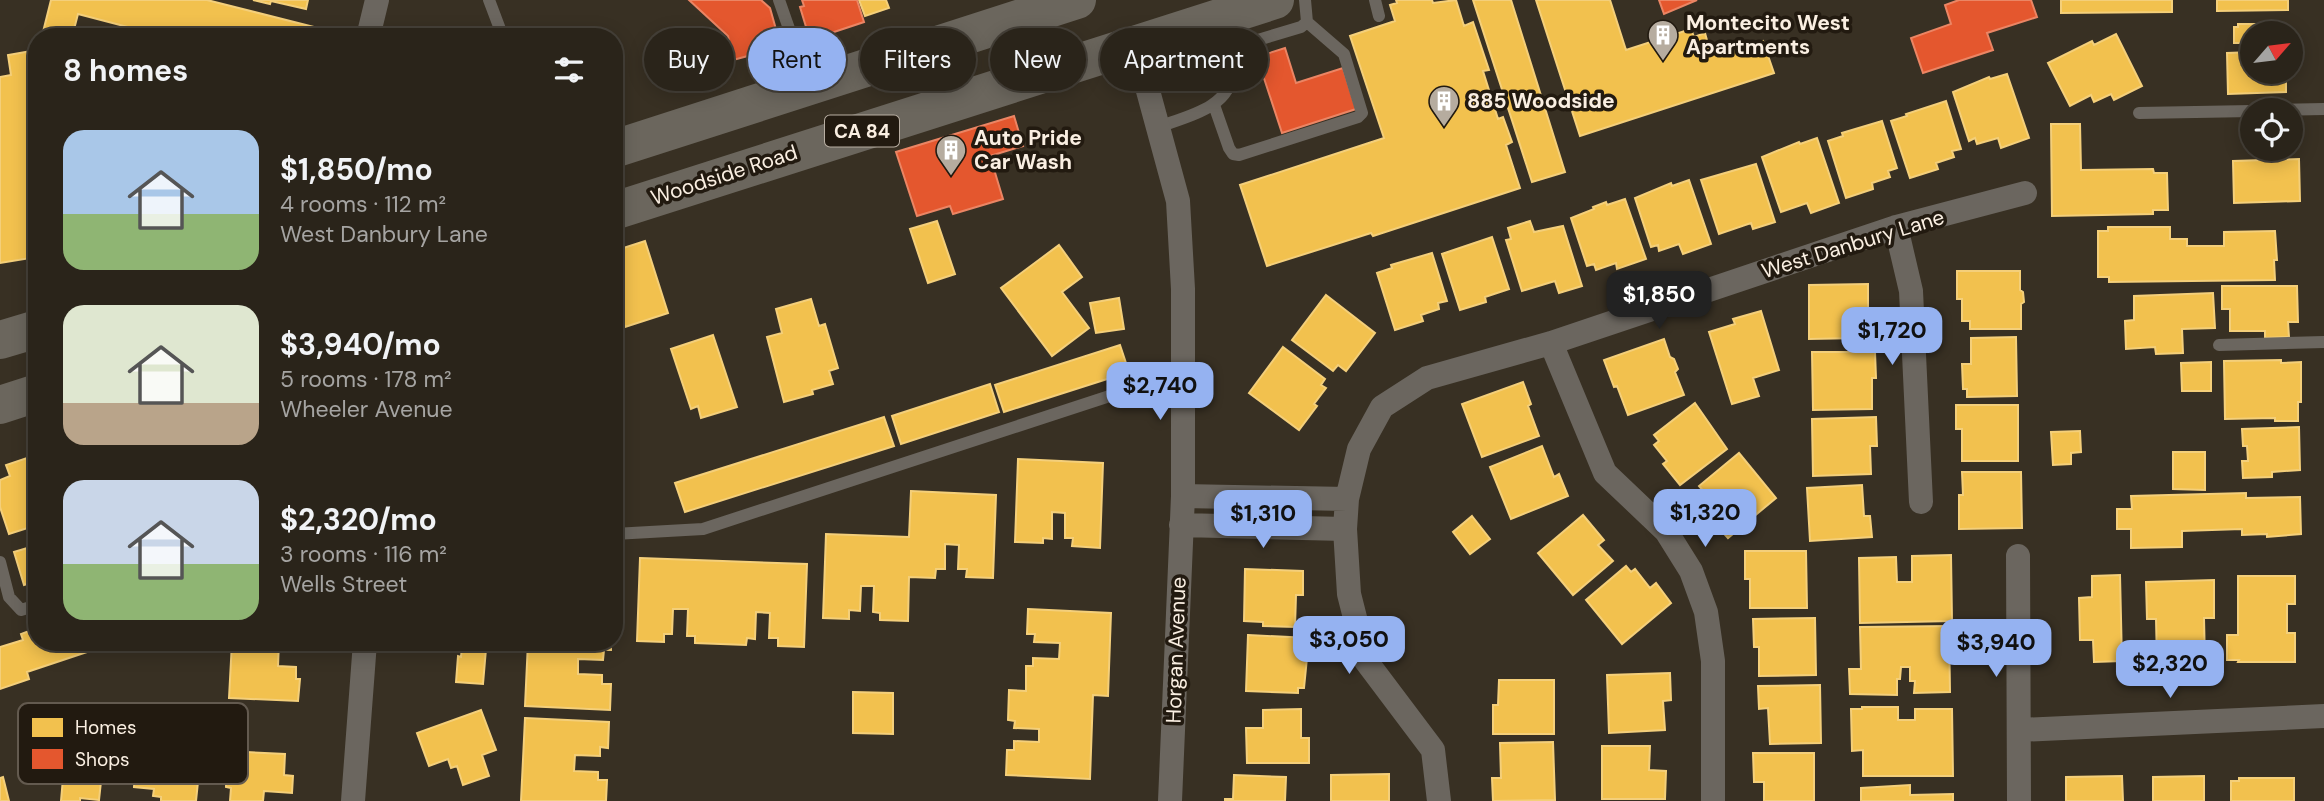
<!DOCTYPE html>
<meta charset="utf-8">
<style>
:root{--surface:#2a241a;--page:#322c23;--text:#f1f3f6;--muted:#a5a4a2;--line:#464139;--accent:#95b2f1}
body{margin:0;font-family:"DM Sans",sans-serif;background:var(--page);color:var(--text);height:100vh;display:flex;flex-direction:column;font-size:26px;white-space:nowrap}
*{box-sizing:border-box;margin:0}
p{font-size:23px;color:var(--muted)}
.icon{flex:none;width:38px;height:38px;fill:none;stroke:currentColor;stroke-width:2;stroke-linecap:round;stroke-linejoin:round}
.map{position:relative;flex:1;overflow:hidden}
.side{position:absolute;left:28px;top:28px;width:595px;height:623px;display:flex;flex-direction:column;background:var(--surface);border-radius:28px;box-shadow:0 4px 18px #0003,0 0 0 2px var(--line)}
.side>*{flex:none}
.hud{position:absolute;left:644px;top:28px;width:665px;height:63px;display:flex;gap:14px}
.needle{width:46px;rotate:62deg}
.controls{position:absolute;left:2240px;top:21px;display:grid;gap:14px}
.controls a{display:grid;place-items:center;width:63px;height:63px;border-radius:50%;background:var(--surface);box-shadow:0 4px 18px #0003,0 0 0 2px var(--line);font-size:35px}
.price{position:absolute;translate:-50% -60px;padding:0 16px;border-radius:14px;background:var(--accent);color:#111;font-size:23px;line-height:46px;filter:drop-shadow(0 2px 4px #0008)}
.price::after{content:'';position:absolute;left:50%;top:42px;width:21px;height:16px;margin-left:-10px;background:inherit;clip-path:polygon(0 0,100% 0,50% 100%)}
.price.on{background:#222;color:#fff}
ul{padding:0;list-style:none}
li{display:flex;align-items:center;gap:21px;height:175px;padding:0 35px}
li span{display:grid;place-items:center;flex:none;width:196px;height:140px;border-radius:21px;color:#555}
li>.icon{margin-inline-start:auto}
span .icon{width:84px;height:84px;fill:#fffc;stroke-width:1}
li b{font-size:30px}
h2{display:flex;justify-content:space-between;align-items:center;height:84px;padding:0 35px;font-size:30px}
.chip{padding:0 24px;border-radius:32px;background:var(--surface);box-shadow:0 4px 18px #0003,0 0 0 2px var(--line);font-size:24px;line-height:63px}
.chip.on{background:var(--accent);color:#111}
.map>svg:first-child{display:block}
</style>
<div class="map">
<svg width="2324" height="801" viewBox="0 0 2324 801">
<rect width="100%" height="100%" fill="#383023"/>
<!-- homes -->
<path fill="#f2c14e" stroke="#f4cf7a" stroke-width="2" d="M51,0H207L314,27L312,37H166L78,14L72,37H63L43,32Z
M253,0H308L306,9L271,1L270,4Z
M859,0H886L889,8L865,16Z
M1396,0H1432L1433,3L1456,0L1464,26L1473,22L1489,70L1483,71L1498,119L1503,117L1512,142L1506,145L1520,188L1373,236L1371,233L1267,266L1240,185L1384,138L1350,36L1395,21L1390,5L1397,3Z
M1473,0H1511L1565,172L1532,182Z
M1536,0H1610L1626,50L1691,29L1694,37L1705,33L1710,51L1732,44L1734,51L1763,41L1774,73L1580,136Z
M2061,0H2172V12L2061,13Z
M2217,0H2288V10L2217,11Z
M2238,24H2271V33H2252V43H2234V27H2238Z
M2116,34L2142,86L2114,100L2111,94L2094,102L2091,95L2070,106L2048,63L2092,41L2094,45Z
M37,50V257L0,263V77L11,75L8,55Z
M2252,52V72H2286V92L2228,94L2227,53Z
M2007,74L2029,138L2001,148L1998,138L1977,144L1975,138L1969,141L1953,92L1989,77L1990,79Z
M1946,101L1961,149L1952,151L1954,157L1936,163L1938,169L1910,178L1891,121L1907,116L1906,114Z
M1882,121L1897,168L1888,171L1890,177L1872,183L1873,189L1846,198L1828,141L1843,136L1842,133Z
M2051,124H2080L2081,170L2153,169L2154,173H2167L2168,210H2153V214L2052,216Z
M1817,138L1839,203L1811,213L1807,203L1781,212L1762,157L1799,142L1800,144Z
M2299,159L2300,201L2234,203L2233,161Z
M1756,164L1775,222L1753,229L1751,223L1719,234L1701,180Z
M1689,180L1711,244L1683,254L1679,244L1659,251L1658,245L1651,247L1635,198L1671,183L1672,186Z
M1625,199L1646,259L1617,269L1616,263L1596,270L1594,264L1587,266L1571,218L1594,209L1593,207L1606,202L1607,205Z
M937,221L955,274L928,283L910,229Z
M1530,221L1534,232L1563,226L1582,286L1559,293L1555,281L1522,291L1506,240L1511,239L1508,228Z
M2108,227H2170V239H2187V246H2224V232L2275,231L2277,260H2274L2275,280L2109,282V277H2098V231H2108Z
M1492,237L1509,289L1485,297L1486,302L1460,310L1442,254Z
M645,241L668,313L625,327L614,294V251Z
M1059,245L1082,277L1062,292L1089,328L1052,356L1001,288Z
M1432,253L1447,301L1438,303L1439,309L1421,315L1423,321L1395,330L1377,273L1392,268L1391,265Z
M1957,271H2020V290L2023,292L2024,302L2021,304V329H1970V321H1962V299H1957Z
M1868,284V312H1861V338L1809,339V285Z
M2222,286H2297L2298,322H2288L2289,337L2265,338V331H2230V309H2222Z
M2213,293L2215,328L2182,329L2183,353L2156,354L2155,347L2126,349L2125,321L2134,320V296Z
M1326,295L1375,333L1346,371L1338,365L1333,371L1292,340Z
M1119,298L1124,329L1096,333L1090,303Z
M811,299L819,326L825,324L838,368L829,371L833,384L812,390L813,394L784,402L767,337L782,333L776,309Z
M1761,311L1779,370L1753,378L1759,396L1732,404L1709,332L1735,324L1733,319Z
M713,335L737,407L701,418L698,406L691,409L671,349Z
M2016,337L2017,396L1967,397V389H1963L1962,364H1971V338Z
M1664,339L1670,357L1674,359L1678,369L1675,372L1684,395L1628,415L1617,386L1614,387L1604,360Z
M1120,345L1129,372L1004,412L995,385Z
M1283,347L1325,379L1321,385L1326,388L1314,404L1317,406L1299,430L1249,393Z
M1812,352H1875L1876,378H1872V409L1813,410Z
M2281,360V363L2301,362V402H2298V421H2275V418L2225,419L2224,361Z
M2211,362V391H2182L2181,363Z
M1523,382L1531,404L1528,406L1539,436L1482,457L1462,404Z
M990,384L999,412L901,444L892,416Z
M1695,403L1727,449L1680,485L1663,464L1667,461L1654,445L1659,441L1654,435Z
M1956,405H2018V461H1962V429H1956Z
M884,417L894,446L685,512L675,483Z
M1876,417L1877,446H1870L1871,474L1813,476L1812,419Z
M2299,427L2300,470L2272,472V477L2243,478L2242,461H2248L2247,446H2243L2242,429Z
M2080,431L2081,452L2071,453V464L2053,465L2051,432Z
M1542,446L1554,477L1559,474L1568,496L1511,519L1490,467Z
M2173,452H2205V490L2173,489Z
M1739,453L1776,498L1728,538L1710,518L1715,514L1701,498L1706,494L1699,486Z
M33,456L37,467V525L9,534L0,507V480L10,476L6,465Z
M1018,459L1103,463L1100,548L1072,546L1073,538H1065V513L1052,512V539L1043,538V543L1015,542Z
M1962,472H2021L2022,528L1959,529V495H1963Z
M1862,485L1864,516H1870L1872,537L1810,541L1807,488Z
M911,491L996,495L993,578L966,577L967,569H958L959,545L945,544V569H936L935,578L909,577L908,621L880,620V613L873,612L874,586H861L860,611L849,610V619L823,618L826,534L909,537Z
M2246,493V498L2300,497L2301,534L2267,537V534L2242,535V529L2182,531V547L2131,548V529H2117V509H2132L2131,496Z
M1583,515L1604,540L1598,545L1613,561L1573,595L1538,553Z
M1472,516L1490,539L1470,554L1453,532Z
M37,545V581L24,585L14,552Z
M1745,551H1806L1807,608H1750V579H1745Z
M1951,555L1952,621L1860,623L1859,558L1896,557L1897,582H1912V556Z
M640,558L807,564L804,647L778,646V638H769L770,613L756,612L755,639L747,638L746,645L695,643V636H687L688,609H673L672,634H664V642L637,641Z
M1626,566L1631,572L1635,569L1650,588L1656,583L1671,603L1622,644L1586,600Z
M1245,569L1303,571V595H1296L1295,627L1263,626V622L1244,621Z
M2120,575L2122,661L2094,662L2093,640H2080L2079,598L2092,597V576Z
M2238,576H2295V604H2287V633H2295V662H2238L2239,660H2227V635H2238Z
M2214,580V618H2204L2205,662L2157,663L2156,619H2147L2146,582Z
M1028,609L1111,613L1108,696L1093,695L1090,779L1006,775L1007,750H1014V741L1039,742V729L1014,728L1015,721L1008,720L1009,690L1026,691V666H1033V658L1059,659L1060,643L1034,642L1035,634H1027Z
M1815,618L1816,675L1759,676V647H1754L1753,619Z
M1949,626L1950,692L1914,693L1915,681H1910V667H1901L1900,679H1897V695L1850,694L1849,669H1861L1860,627Z
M37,628V642H117L27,672L29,679L0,689V647L23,640L21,634Z
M1248,635L1309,638L1304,688H1298V693L1246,691Z
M232,642H279L278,666L296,667V679H300L298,701L229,698Z
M438,642H494L493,650L486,649L483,684L456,682L458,656L461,657L462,646L438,644Z
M528,642H611V650H604L603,660L578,659V674L602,675V684H611L610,710L525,706Z
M1670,673L1671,700L1663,701L1665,730L1609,733L1607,675Z
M1499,680H1554V734H1493V705H1498Z
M1820,685L1821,743L1770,744L1768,708L1759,709L1758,686Z
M853,692L893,693V734L853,733Z
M1862,707H1898V720H1915V709H1952L1953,776H1863V750L1852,751L1851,709H1862Z
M1301,709V738H1309V763H1247L1246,728H1263V710Z
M481,710L496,750L482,755L489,776L463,785L457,766L451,768L448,759L429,766L417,733Z
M525,718L609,722L608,748L600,747V756L575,755L574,771L598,772V780H607L606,801H521Z
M83,724L107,726L99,800L80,798V801H61L63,778L24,774L27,744L64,748L66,728L82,730Z
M1553,742L1555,800L1493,801L1492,778H1501L1500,743Z
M1602,746H1650L1649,770L1666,771L1665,799H1602Z
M158,749L201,753L196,801H161V797L153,796L154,789L134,787L136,757L139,758L140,753L158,755Z
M227,751L285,754L284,775L293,776L292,793L264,791L263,801H230L231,788L226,787Z
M1753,753H1814V801H1764V782H1754Z
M1389,774V801H1331V775Z
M1234,775L1286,777L1285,801H1225V799H1233Z
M2122,776L2123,801H2066V777Z
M2204,776V801H2153V777Z
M3,777L9,801H0V778Z
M2239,778H2294V801H2231V781H2239Z
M1910,785V795L1953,794V801H1861V788Z"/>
<!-- shops -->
<path fill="#e4572e" stroke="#eb8564" stroke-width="2" d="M689,0H761L770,8L781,47L733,60L728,36Z
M802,0H857L864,22L810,40L800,7L804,6Z
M1659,0H1697L1664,14Z
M1959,0H2031L2037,17L1987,33L1993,50L1923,73L1911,38L1951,24L1945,5Z
M1285,48L1296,83L1343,68L1356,109L1282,133L1257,57Z
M614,74L622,98L614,100Z
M1014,116L1023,146L990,156L1003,199L953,214L950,206L917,216L896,152Z"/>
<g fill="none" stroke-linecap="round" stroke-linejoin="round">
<!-- lane -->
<path stroke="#6b665f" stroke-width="12" d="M489,0L503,37
M779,0L808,83
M1375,0L1379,16
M98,33L113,37
M1228,49L1301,27L1307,22L1305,0
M1214,105L1229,148L1233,154L1239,155L1358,117L1362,113L1344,54L1307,22
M2271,110L2324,109
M2139,113L2252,111
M1158,127C1185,117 1232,108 1232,71C1232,55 1224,38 1218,23
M2219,345L2324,342
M614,534L703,529L1183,372
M0,562L9,597L21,610L37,605"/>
<!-- street -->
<path stroke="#6b665f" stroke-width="24" d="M368,37L377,0
M1135,43L1178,201L1183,289V496L1170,801
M1896,227L1911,291L1921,502
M1551,343L1605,473L1666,531L1691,571L1706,612L1713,661V801
M1183,496L1347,499
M1181,525L1345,529
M2018,556L2019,801
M2019,730L2324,716
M353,801L365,642
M1439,801L1433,750L1366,661L1349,594L1345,529L1347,499L1359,449L1382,407L1427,378L1551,343L1896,227L2025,193"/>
<!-- primary -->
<path stroke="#6b665d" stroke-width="38" d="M614,149L1077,0
M614,211L1275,0
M0,340L37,329
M0,405L37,393"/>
</g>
<!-- icons -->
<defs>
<g id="building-pin" transform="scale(1.575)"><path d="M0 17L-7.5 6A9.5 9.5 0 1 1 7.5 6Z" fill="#b6ac9f" stroke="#221a10"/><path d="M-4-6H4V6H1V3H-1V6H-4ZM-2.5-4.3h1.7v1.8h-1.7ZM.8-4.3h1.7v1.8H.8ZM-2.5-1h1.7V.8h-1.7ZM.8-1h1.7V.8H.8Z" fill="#fff"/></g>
</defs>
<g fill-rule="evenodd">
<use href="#building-pin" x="1663" y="35"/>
<use href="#building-pin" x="1444" y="101"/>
<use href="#building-pin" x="951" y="150"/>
</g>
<g text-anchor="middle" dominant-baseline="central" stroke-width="7" stroke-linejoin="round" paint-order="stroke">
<!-- shield labels -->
<rect fill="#221a10" stroke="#b9afa3" stroke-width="2" x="825" y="115.5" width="74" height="31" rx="5"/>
<g font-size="19" font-weight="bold" fill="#faefe2">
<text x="862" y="131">CA 84</text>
</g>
<!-- poi labels -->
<g font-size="21" font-weight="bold" fill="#faefe2" stroke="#221a10" text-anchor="start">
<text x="1686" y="23">Montecito West<tspan x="1686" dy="24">Apartments</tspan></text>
<text x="1467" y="101">885 Woodside</text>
<text x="974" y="138">Auto Pride<tspan x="974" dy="24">Car Wash</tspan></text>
</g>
<!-- street labels -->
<g font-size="21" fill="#faefe2" stroke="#221a10">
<text transform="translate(724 175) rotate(-18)">Woodside Road</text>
<text transform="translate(1853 244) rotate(-17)">West Danbury Lane</text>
<text transform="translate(1176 650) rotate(-88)">Horgan Avenue</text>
</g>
</g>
<!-- legend -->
<rect x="18" y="703" width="230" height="81" rx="10" fill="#221a10" stroke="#635a4f" stroke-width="2"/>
<rect x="32" y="718" width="31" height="19" fill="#f2c14e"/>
<rect x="32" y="749" width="31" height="20" fill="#e4572e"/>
<g font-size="19" fill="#faefe2">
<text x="75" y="734">Homes</text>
<text x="75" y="766">Shops</text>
</g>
</svg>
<div class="controls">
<a><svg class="needle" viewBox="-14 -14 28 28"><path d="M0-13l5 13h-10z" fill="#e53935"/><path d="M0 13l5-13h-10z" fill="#a5a4a2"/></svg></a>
<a><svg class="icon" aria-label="locate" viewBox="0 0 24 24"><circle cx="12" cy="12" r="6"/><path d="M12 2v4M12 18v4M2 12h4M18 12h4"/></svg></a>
</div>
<b class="price on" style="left:1659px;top:331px">$1,850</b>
<b class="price" style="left:1892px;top:367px">$1,720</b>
<b class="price" style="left:1160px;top:422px">$2,740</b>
<b class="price" style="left:1705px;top:549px">$1,320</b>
<b class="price" style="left:1263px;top:550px">$1,310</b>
<b class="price" style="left:1349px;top:676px">$3,050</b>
<b class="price" style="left:1996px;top:679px">$3,940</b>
<b class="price" style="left:2170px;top:700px">$2,320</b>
<div class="hud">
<a class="chip">Buy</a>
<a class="chip on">Rent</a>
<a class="chip">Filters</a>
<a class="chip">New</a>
<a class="chip">Apartment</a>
</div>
<section class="side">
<h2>8 homes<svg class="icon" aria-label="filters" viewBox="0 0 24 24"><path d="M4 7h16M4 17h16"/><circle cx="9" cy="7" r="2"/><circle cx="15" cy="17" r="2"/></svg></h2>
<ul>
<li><span style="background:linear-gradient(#a9c7e8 60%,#8fb573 0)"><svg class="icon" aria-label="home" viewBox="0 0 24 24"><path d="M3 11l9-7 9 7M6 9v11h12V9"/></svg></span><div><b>$1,850/mo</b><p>4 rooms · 112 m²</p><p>West Danbury Lane</p></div></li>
<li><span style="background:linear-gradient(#dfe7d0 70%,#b9a48a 0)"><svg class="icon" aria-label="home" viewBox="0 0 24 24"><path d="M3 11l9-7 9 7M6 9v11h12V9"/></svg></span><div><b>$3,940/mo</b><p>5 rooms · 178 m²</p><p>Wheeler Avenue</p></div></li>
<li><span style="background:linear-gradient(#c9d6e8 60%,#8fb573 0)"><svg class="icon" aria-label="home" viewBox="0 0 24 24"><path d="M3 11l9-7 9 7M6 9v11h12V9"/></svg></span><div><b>$2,320/mo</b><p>3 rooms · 116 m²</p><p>Wells Street</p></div></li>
</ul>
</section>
</div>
